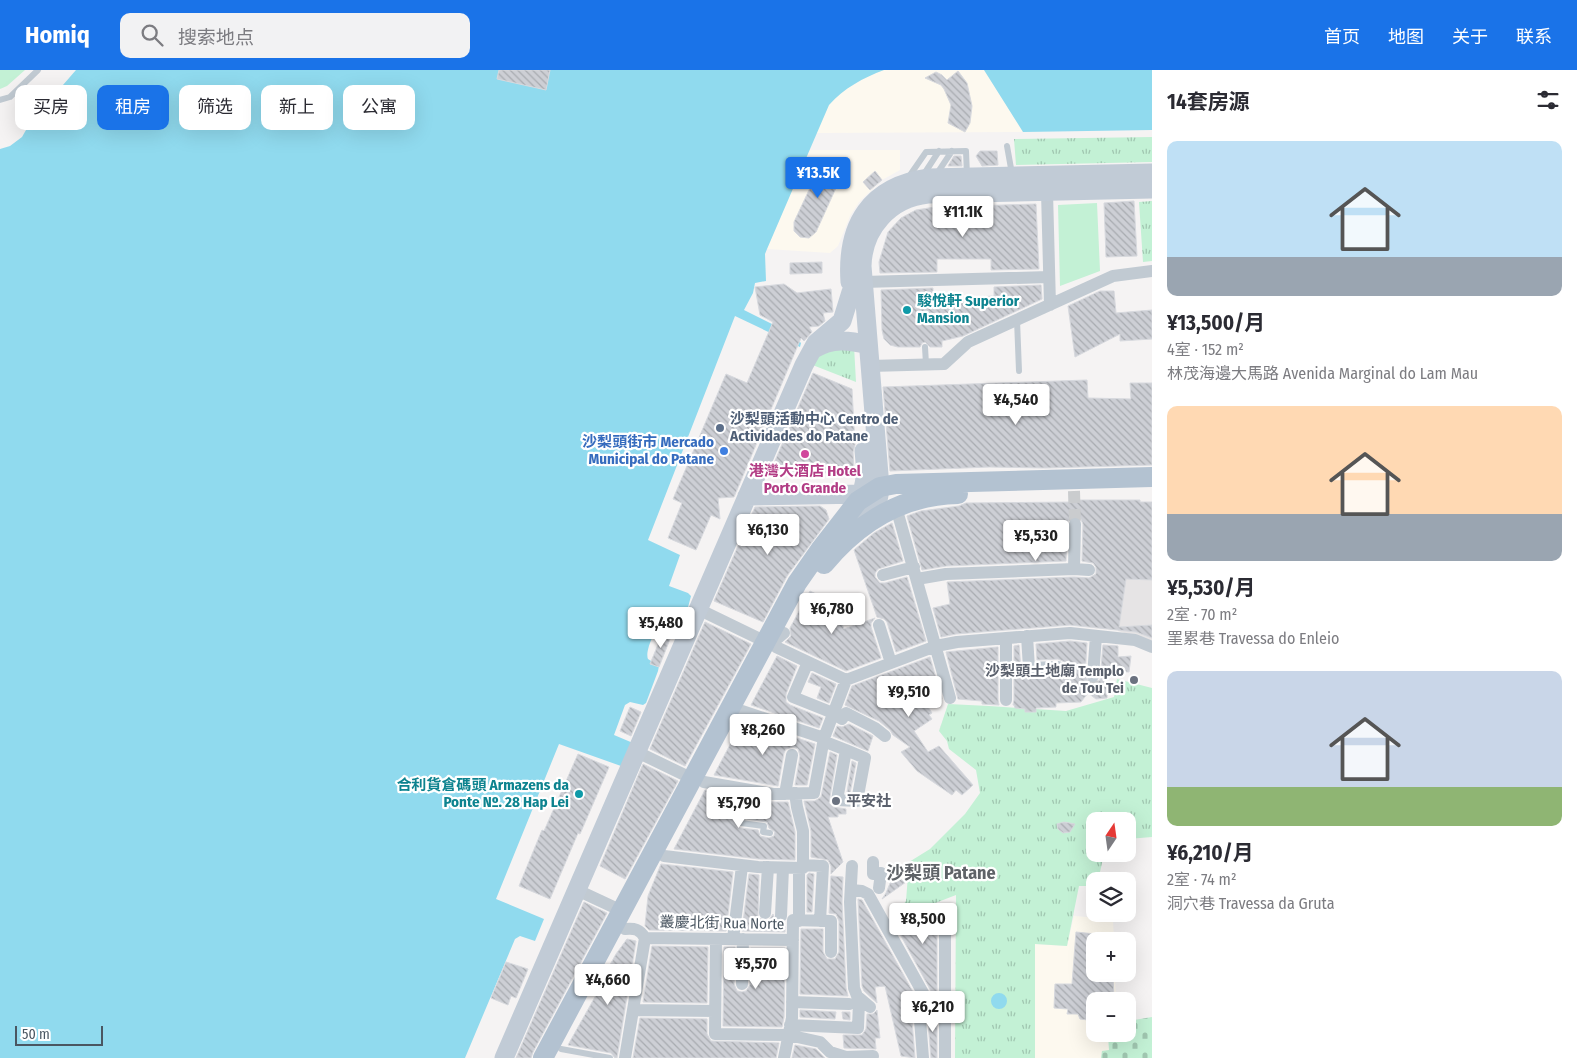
<!DOCTYPE html>
<html lang="zh">
<meta charset="utf-8">
<style>
:root{--surface:#fff;--page:#f2f2f3;--text:#2b2b33;--muted:#7c7c81;--accent:#1a73e8}
body{margin:0;font-family:"Fira Sans Condensed","Noto Sans SC",sans-serif;background:var(--page);color:var(--text);height:100vh;display:flex;flex-direction:column;font-size:19px;white-space:nowrap}
*{box-sizing:border-box;margin:0}
p{font-size:16px;color:var(--muted)}
.icon{flex:none;width:28px;height:28px;fill:none;stroke:currentColor;stroke-width:2;stroke-linecap:round;stroke-linejoin:round}
.map{position:relative;flex:1;overflow:hidden}
.sheet{display:flex;flex-direction:column;background:var(--surface);width:425px}
.sheet>*{flex:none}
.guide{position:absolute;left:15px;top:15px;width:475px;height:45px;display:flex;gap:10px}
.needle{width:32px;rotate:13deg}
.controls{position:absolute;left:1086px;top:742px;display:grid;gap:10px}
.controls a{display:grid;place-items:center;width:50px;height:50px;border-radius:10px;background:var(--surface);box-shadow:0 5px 20px #0002;font-size:25px}
.scale{position:absolute;left:15px;bottom:12px;width:88px;box-sizing:border-box;padding-left:5px;border:2px solid #4a5661;border-top:0;font-size:14px;line-height:18px;white-space:nowrap;color:#4a5661;-webkit-text-stroke:4px #fff;paint-order:stroke}
.price{position:absolute;translate:-50% -42px;padding:0 11px;border-radius:5px;background:#fff;color:#222;font-size:16px;line-height:32px;filter:drop-shadow(0 1px 2px #0008)}
.price::after{content:'';position:absolute;left:50%;top:30px;width:15px;height:11px;margin-left:-8px;background:inherit;clip-path:polygon(0 0,100% 0,50% 100%)}
.price.current{background:var(--accent);color:#fff}
ul{padding:0;list-style:none}
li{display:grid;align-content:center;gap:10px;height:265px;padding:0 15px}
li span{display:grid;place-items:center;height:155px;border-radius:10px;color:#555}
li>.icon{margin-inline-start:auto}
span .icon{width:90px;height:90px;fill:#fffc;stroke-width:1}
li b{font-size:21px}
h2{display:flex;justify-content:space-between;align-items:center;height:60px;padding:0 15px;font-size:21px}
.tag{padding:0 18px;border-radius:10px;background:var(--surface);box-shadow:0 5px 20px #0002;font-size:18px;line-height:45px}
.tag.current{background:var(--accent);color:#fff}
header{display:flex;align-items:center;gap:30px;box-sizing:border-box;height:70px;padding:0 25px;background:var(--accent);color:#fff}
header strong{font-size:24px}
nav{display:flex;gap:28px;margin-inline-start:auto;font-size:18px}
.search{width:350px;height:45px;background:var(--page);display:flex;align-items:center;gap:12px;box-sizing:border-box;padding:0 18px;border-radius:10px;color:var(--muted);font-size:19px}
main{display:flex;flex:1;min-height:0}
.map>svg:first-child{display:block}
</style>
<header>
<strong>Homiq</strong>
<div class="search"><svg class="icon" aria-label="search" viewBox="0 0 24 24"><circle cx="10" cy="10" r="6"/><path d="M15 15l6 6"/></svg>搜索地点</div>
<nav><a>首页</a><a>地图</a><a>关于</a><a>联系</a></nav>
</header>
<main>
<div class="map">
<svg width="1152" height="988" viewBox="0 0 1152 988">
<defs>
<pattern id="cemetery-stones" width="16" height="16" patternUnits="userSpaceOnUse" patternTransform="scale(1.25)"><rect width="16" height="16" fill="#c3f1d5"/><path d="M2 7V4a2 2 0 0 1 4 0v3zM10 15v-3a2 2 0 0 1 4 0v3z" fill="#a0c6b0"/></pattern>
<pattern id="park-tufts" width="24" height="20" patternUnits="userSpaceOnUse" patternTransform="scale(1.25)"><rect width="24" height="20" fill="#c3f1d5"/><path d="M3 7l-1-3M5 7V3M7 7l1-3M15 17l-1-3M17 17v-4M19 17l1-3" fill="none" stroke="#a0c6b0"/></pattern>
<pattern id="building-back-hatch" width="6" height="6" patternUnits="userSpaceOnUse" patternTransform="scale(1.25)"><rect width="6" height="6" fill="#cdcfd5"/><path d="M-1 5l2 2M0 0l6 6M5-1l2 2" fill="none" stroke="#a8abb0"/></pattern>
</defs>
<rect width="100%" height="100%" fill="#f5f3f3"/>
<!-- commercial -->
<path fill="#fdf9ef" d="M884,0H984L1023,62L816,63L829,35L839,23L870,5Z
M809,80H900V100L882,110L859,132L850,146L838,176L830,183L767,179Z
M1074,846L1113,849L1114,871H1095V904H1115L1116,931H1095V964H1108L1109,981H1102L1101,988H1035V874L1067,876Z"/>
<!-- education -->
<path fill="#e6e4e5" d="M1152,486V571L1118,561L1127,500Z"/>
<!-- green -->
<path fill="#c3f1d5" d="M0,0H25L7,16L0,19Z
M1097,133L1100,201L1060,216L1058,135Z"/>
<!-- cemetery -->
<path fill="url(#cemetery-stones)" d="M1152,947V988H1101L1102,981L1109,980L1108,964H1128V951Z"/>
<!-- park -->
<path fill="url(#park-tufts)" d="M1152,67V92L1016,95L1014,69Z
M1152,131V191L1143,192L1139,132Z
M854,276L856,312L810,294L814,285Z
M1117,609L1152,618V767L1128,769V751H1095V784H1104L1098,811H1095V816H1079L1067,876L1035,874V988H955L956,825L899,847L897,843L906,831L909,792L930,779L965,744L980,723L976,700L949,679L947,671L939,661L948,634L989,636L1066,641L1114,627Z"/>
<!-- water -->
<path fill="#90daee" d="M76,0H884C863,8 844,18 829,35L767,179L765,184L766,211L755,213L753,223L744,240L792,264L801,273L800,277L735,246L648,470L680,485L669,516L688,523L691,526L682,560L675,563C671,561 664,557 659,559C653,562 645,583 648,589L659,596L658,601L646,633L643,635L630,632L625,635L614,665L633,673L621,696L559,674L496,829L544,849L535,871L520,866L515,869L465,988H0V79L10,76L22,67L30,53Z
M984,0H1152V60L1023,62Z
M991 931a8 8 0 1 1 16 0a8 8 0 1 1-16 0Z"/>
<!-- building -->
<path fill="url(#building-back-hatch)" stroke="#d7d9de" d="M499,0H550L546,20L497,9Z
M958,1L967,13L972,36L970,53L965,62L948,53L951,35L944,19L941,15L925,8L936,2L942,5L947,10Z
M980,81H997L998,95L982,96L976,86Z
M954,86H961L962,96H948Z
M824,88L845,98L816,162L809,168L800,167L794,161V152Z
M875,101L882,110L870,120L863,112Z
M1134,131L1137,186L1106,187L1104,133Z
M1036,134L1039,199L991,200V189H937V202L880,203L879,192L888,162L901,148L916,140L935,137Z
M822,192V203L790,204V193Z
M784,214L797,223L831,219L833,242L823,243L825,251L819,256L809,257L812,262L804,271L801,268L734,427L718,428L720,449L711,445L696,480L668,468L682,433L673,429L726,304L747,313L773,252L760,245L755,217Z
M1041,215L1042,229L963,266L942,271V277H930L925,272L922,273L920,277H898L890,275L884,269L882,260L881,220L933,218V230L994,226V217Z
M1100,221H1114L1116,243L1152,240V269L1120,271V264L1075,287L1068,236Z
M813,303L852,319L855,375L853,382L854,401L830,403L771,400Z
M1087,310L1088,328L1131,329L1130,313H1152V395L1045,398L989,397L890,401L883,317Z
M1077,430H1140V432H1152V510L1126,509L1119,557L1152,555V568L1136,562L1070,555L956,564L941,567L933,538L950,534L947,512L1074,507L1089,508L1096,504V497L1093,493L1082,491L1083,454L1080,447L1075,446L1071,447L1067,453L1066,491L946,496L922,500L907,446L921,441L959,436L966,433L1077,432Z
M820,436L826,440L829,449L787,506L763,552L714,531L755,437Z
M892,453L903,491L878,499L875,503V507L880,513H885L907,507L926,571L896,582L887,552L884,549L877,547L854,480L874,463Z
M810,521L828,530H833L844,559L875,548L871,553V557L881,588L846,601L785,572L791,566L790,558Z
M705,552L751,574L685,696L650,679Z
M664,560L672,564L659,597L650,594Z
M1070,571L1087,573L1085,605L1089,613H1096L1100,610L1103,575L1118,576V587L1131,586L1129,602L1108,601L1107,628L1096,629L1088,623L1081,632L1056,633V637L1036,638V642H1025V639L1015,638L1014,635H1013L1014,630V576L1019,575L1021,599L1025,605H1058L1065,600V592L1058,589L1037,590L1036,574Z
M998,577V630L999,635L982,634V631L958,629L946,582Z
M777,586L797,596L786,624V632L790,635L823,648L819,658L751,635Z
M930,587L942,629L922,628L932,643L929,645L932,649L914,661L928,682L939,676L973,715L962,725L956,720L952,725L917,701L901,682L910,677L893,665L890,660L879,651L845,635L852,616Z
M812,603L836,614L829,633L817,628L821,617L808,612Z
M630,637L641,642L631,666L620,661Z
M743,650L815,674L807,715H795L800,686L798,679L793,677L786,679L784,683L778,716L714,705Z
M849,654L873,666L868,681L833,666L837,656L842,657Z
M830,682L837,685L829,733L833,737L846,739V744H838V747H828L843,792L831,804V796L828,790L811,787V761L804,731H815L821,727Z
M578,684L609,697L580,764L578,763L550,829L519,816L542,760L544,761Z
M852,691L856,693L850,723L847,722Z
M643,694L678,711L625,809L600,796Z
M705,720L741,727L737,755L740,758L758,760L760,766L769,768L774,766L775,762L769,758L767,752L747,749L751,728L772,732H788L795,762V790L759,789L674,779Z
M866,726L872,727L870,736L864,735Z
M1064,752L1075,754L1070,762L1063,763L1058,759L1057,754Z
M661,794L733,802L726,861L649,860L645,856L648,826Z
M809,803L814,804L812,842H807V805Z
M749,804L759,805L758,847L765,851L769,850L773,844L776,853H785V862L742,861Z
M831,806L843,807L842,832L846,918L848,926L800,924L801,859H823V882L827,889H835L839,882V851L836,844L829,843Z
M893,806L906,812L882,829L886,823Z
M858,829L862,830L913,922L915,930L911,938L915,988L901,986L885,916L875,917L877,933L864,921L862,916Z
M584,832L607,843L533,982L531,988H516Z
M937,843V923H932L894,853Z
M1076,862L1095,864V904H1113L1114,931H1095V944H1088V950L1080,949L1078,944H1067L1068,939L1054,938L1055,914H1072Z
M627,869L636,871L617,988H615L611,983L568,975L600,918H597L616,884Z
M652,876L708,877L707,933L643,932Z
M724,877H735L734,914L737,921L742,922L746,921L750,915L751,878H785L784,947L782,957L723,956Z
M506,892L528,899L516,928L511,926L508,935L491,928Z
M800,940L836,942L835,949L800,947Z
M877,940L880,968H875L876,979L844,978L843,965H862L866,959L867,944H873Z
M927,940H932L937,950V988H931Z
M842,942H850V950L843,949Z
M640,948L707,949V964L711,971L779,973L776,988H633Z
M795,975L816,979L825,988H792Z"/>
<g fill="none" stroke-linecap="round" stroke-linejoin="round">
<!-- street-tunnel -->
<path stroke="#caccce" stroke-width="12" stroke-dasharray="12 6" stroke-linecap="butt" d="M1074,421L1075,454
M1092,622L1093,606"/>
<!-- lane -->
<path stroke="#c1cad2" stroke-width="6" d="M0,30L10,27L38,0
M1007,76L1012,104
M924,104L939,81
M936,105L952,81
M908,108L926,82L966,81L967,106
M1017,250L1019,301
M925,277L926,294
M747,720L741,753L764,756L763,762L770,763
M561,979L610,988"/>
<!-- street -->
<path stroke="#c1cad2" stroke-width="12" d="M1047,122L1050,235
M863,212L1049,207
M870,296L944,294L968,272L1113,206L1152,201
M896,437L950,628
M1074,499L1075,454
M883,505L914,497
M917,509L946,504L1074,499L1089,500
M698,539L766,572L778,568L784,563
M879,555L891,593
M1027,566L1029,598L1058,597
M776,577L846,610
M808,592L793,627L833,643L842,649L846,643L875,658L885,666
M1093,606L1096,566
M1006,630V568
M742,641L824,668
M823,671L846,680L837,730L857,731L865,688L846,680
M637,682L693,709
M704,712L773,724L814,723L824,668L846,610L936,576L957,572L1070,563L1135,570L1152,577
M785,724L792,685
M664,786L758,797L803,798V761L797,737L795,723
M873,792V804L881,803L879,818
M803,795L823,796L820,851
M852,796L850,832L854,918L857,926L870,937
M799,798V851
M577,820L622,841
M851,820L862,821L868,824L928,932L945,930
M765,843L768,797
M781,846L783,798
M625,859C634,858 640,859 645,868
M645,868L793,870
M716,869L715,964L788,965L820,972L830,982L846,987L873,986
M733,869L742,796
M742,914L743,869
M792,932L849,934
M919,937L923,988
M633,940L715,941
M790,955L858,958L859,931
M625,988L645,868
M784,988L792,948L793,850L831,851V882
M945,988V845"/>
<!-- secondary -->
<path stroke="#c1cbd6" stroke-width="19" d="M850,212C846,155 870,116 929,108L1152,103
M814,279C832,268 849,270 868,275
M747,426L867,424
M858,431C867,414 866,399 864,381
M861,456C873,445 879,434 880,417L862,196C863,158 890,128 928,124L1152,119
M504,988L804,295L816,273L842,251L851,222"/>
<!-- primary -->
<path stroke="#b3c2d1" stroke-width="20" d="M824,494C859,452 902,425 958,424
M543,988L797,513L820,480L858,431L880,417L896,414L1152,407"/>
</g>
<!-- markers -->
<g fill="#0f9aa8" stroke="#fff" stroke-width="2">
<circle cx="907" cy="240" r="5"/>
<circle cx="579" cy="724" r="5"/>
</g>
<circle fill="#5c6f8a" stroke="#fff" stroke-width="2" cx="720" cy="358" r="5"/>
<circle fill="#3f7fe0" stroke="#fff" stroke-width="2" cx="724" cy="381" r="5"/>
<circle fill="#d1479c" stroke="#fff" stroke-width="2" cx="805" cy="384" r="5"/>
<g fill="#6b7280" stroke="#fff" stroke-width="2">
<circle cx="1134" cy="610" r="5"/>
<circle cx="836" cy="731" r="5"/>
</g>
<g text-anchor="middle" dominant-baseline="central" stroke-width="4.5" stroke-linejoin="round" paint-order="stroke">
<!-- culture labels -->
<g font-size="15" font-weight="bold" fill="#0d838f" stroke="#fff" text-anchor="start">
<text x="917" y="231">駿悅軒 Superior<tspan x="917" dy="17">Mansion</tspan></text>
<text x="569" y="715" text-anchor="end">合利貨倉碼頭 Armazens da<tspan x="569" dy="17">Ponte Nº. 28 Hap Lei</tspan></text>
</g>
<!-- service labels -->
<g font-size="15" font-weight="bold" fill="#4e5e75" stroke="#fff" text-anchor="start">
<text x="730" y="349">沙梨頭活動中心 Centro de<tspan x="730" dy="17">Actividades do Patane</tspan></text>
</g>
<!-- shop labels -->
<g font-size="15" font-weight="bold" fill="#366cbe" stroke="#fff" text-anchor="end">
<text x="714" y="372">沙梨頭街市 Mercado<tspan x="714" dy="17">Municipal do Patane</tspan></text>
</g>
<!-- hotel labels -->
<g font-size="15" font-weight="bold" fill="#b23c85" stroke="#fff">
<text x="805" y="401">港灣大酒店 Hotel<tspan x="805" dy="17">Porto Grande</tspan></text>
</g>
<!-- worship labels -->
<g font-size="15" font-weight="bold" fill="#5b616d" stroke="#fff" text-anchor="end">
<text x="1124" y="601">沙梨頭土地廟 Templo<tspan x="1124" dy="17">de Tou Tei</tspan></text>
<text x="846" y="731" text-anchor="start">平安社</text>
</g>
<!-- street labels -->
<g font-size="15" fill="#4a5661" stroke="#fff">
<text transform="translate(722 853) rotate(1)">叢慶北街 Rua Norte</text>
</g>
<!-- quarter labels -->
<g font-size="18" font-weight="bold" fill="#5f6368" stroke="#fff">
<text x="941" y="803">沙梨頭 Patane</text>
</g>
</g>
</svg>
<div class="controls">
<a><svg class="needle" viewBox="-14 -14 28 28"><path d="M0-13l5 13h-10z" fill="#e53935"/><path d="M0 13l5-13h-10z" fill="#7c7c81"/></svg></a>
<a><svg class="icon" aria-label="layers" viewBox="0 0 24 24"><path d="M12 4l9 5-9 5-9-5zM3 14l9 5 9-5"/></svg></a>
<a>+</a>
<a>−</a>
</div>
<div class="scale">50 m</div>
<b class="price current" style="left:818px;top:129px">¥13.5K</b>
<b class="price" style="left:963px;top:168px">¥11.1K</b>
<b class="price" style="left:1016px;top:356px">¥4,540</b>
<b class="price" style="left:768px;top:486px">¥6,130</b>
<b class="price" style="left:1036px;top:492px">¥5,530</b>
<b class="price" style="left:832px;top:565px">¥6,780</b>
<b class="price" style="left:661px;top:579px">¥5,480</b>
<b class="price" style="left:909px;top:648px">¥9,510</b>
<b class="price" style="left:763px;top:686px">¥8,260</b>
<b class="price" style="left:739px;top:759px">¥5,790</b>
<b class="price" style="left:923px;top:875px">¥8,500</b>
<b class="price" style="left:756px;top:920px">¥5,570</b>
<b class="price" style="left:608px;top:936px">¥4,660</b>
<b class="price" style="left:933px;top:963px">¥6,210</b>
<div class="guide">
<a class="tag">买房</a>
<a class="tag current">租房</a>
<a class="tag">筛选</a>
<a class="tag">新上</a>
<a class="tag">公寓</a>
</div>
</div>
<section class="sheet">
<h2>14套房源<svg class="icon" aria-label="filters" viewBox="0 0 24 24"><path d="M4 7h16M4 17h16"/><circle cx="9" cy="7" r="2"/><circle cx="15" cy="17" r="2"/></svg></h2>
<ul>
<li><span style="background:linear-gradient(#bfe0f5 75%,#9aa5b1 0)"><svg class="icon" aria-label="home" viewBox="0 0 24 24"><path d="M3 11l9-7 9 7M6 9v11h12V9"/></svg></span><div><b>¥13,500/月</b><p>4室 · 152 m²</p><p>林茂海邊大馬路 Avenida Marginal do Lam Mau</p></div></li>
<li><span style="background:linear-gradient(#ffd9b3 70%,#9aa5b1 0)"><svg class="icon" aria-label="home" viewBox="0 0 24 24"><path d="M3 11l9-7 9 7M6 9v11h12V9"/></svg></span><div><b>¥5,530/月</b><p>2室 · 70 m²</p><p>罣累巷 Travessa do Enleio</p></div></li>
<li><span style="background:linear-gradient(#c9d6e8 75%,#8fb573 0)"><svg class="icon" aria-label="home" viewBox="0 0 24 24"><path d="M3 11l9-7 9 7M6 9v11h12V9"/></svg></span><div><b>¥6,210/月</b><p>2室 · 74 m²</p><p>洞穴巷 Travessa da Gruta</p></div></li>
</ul>
</section>
</main>
